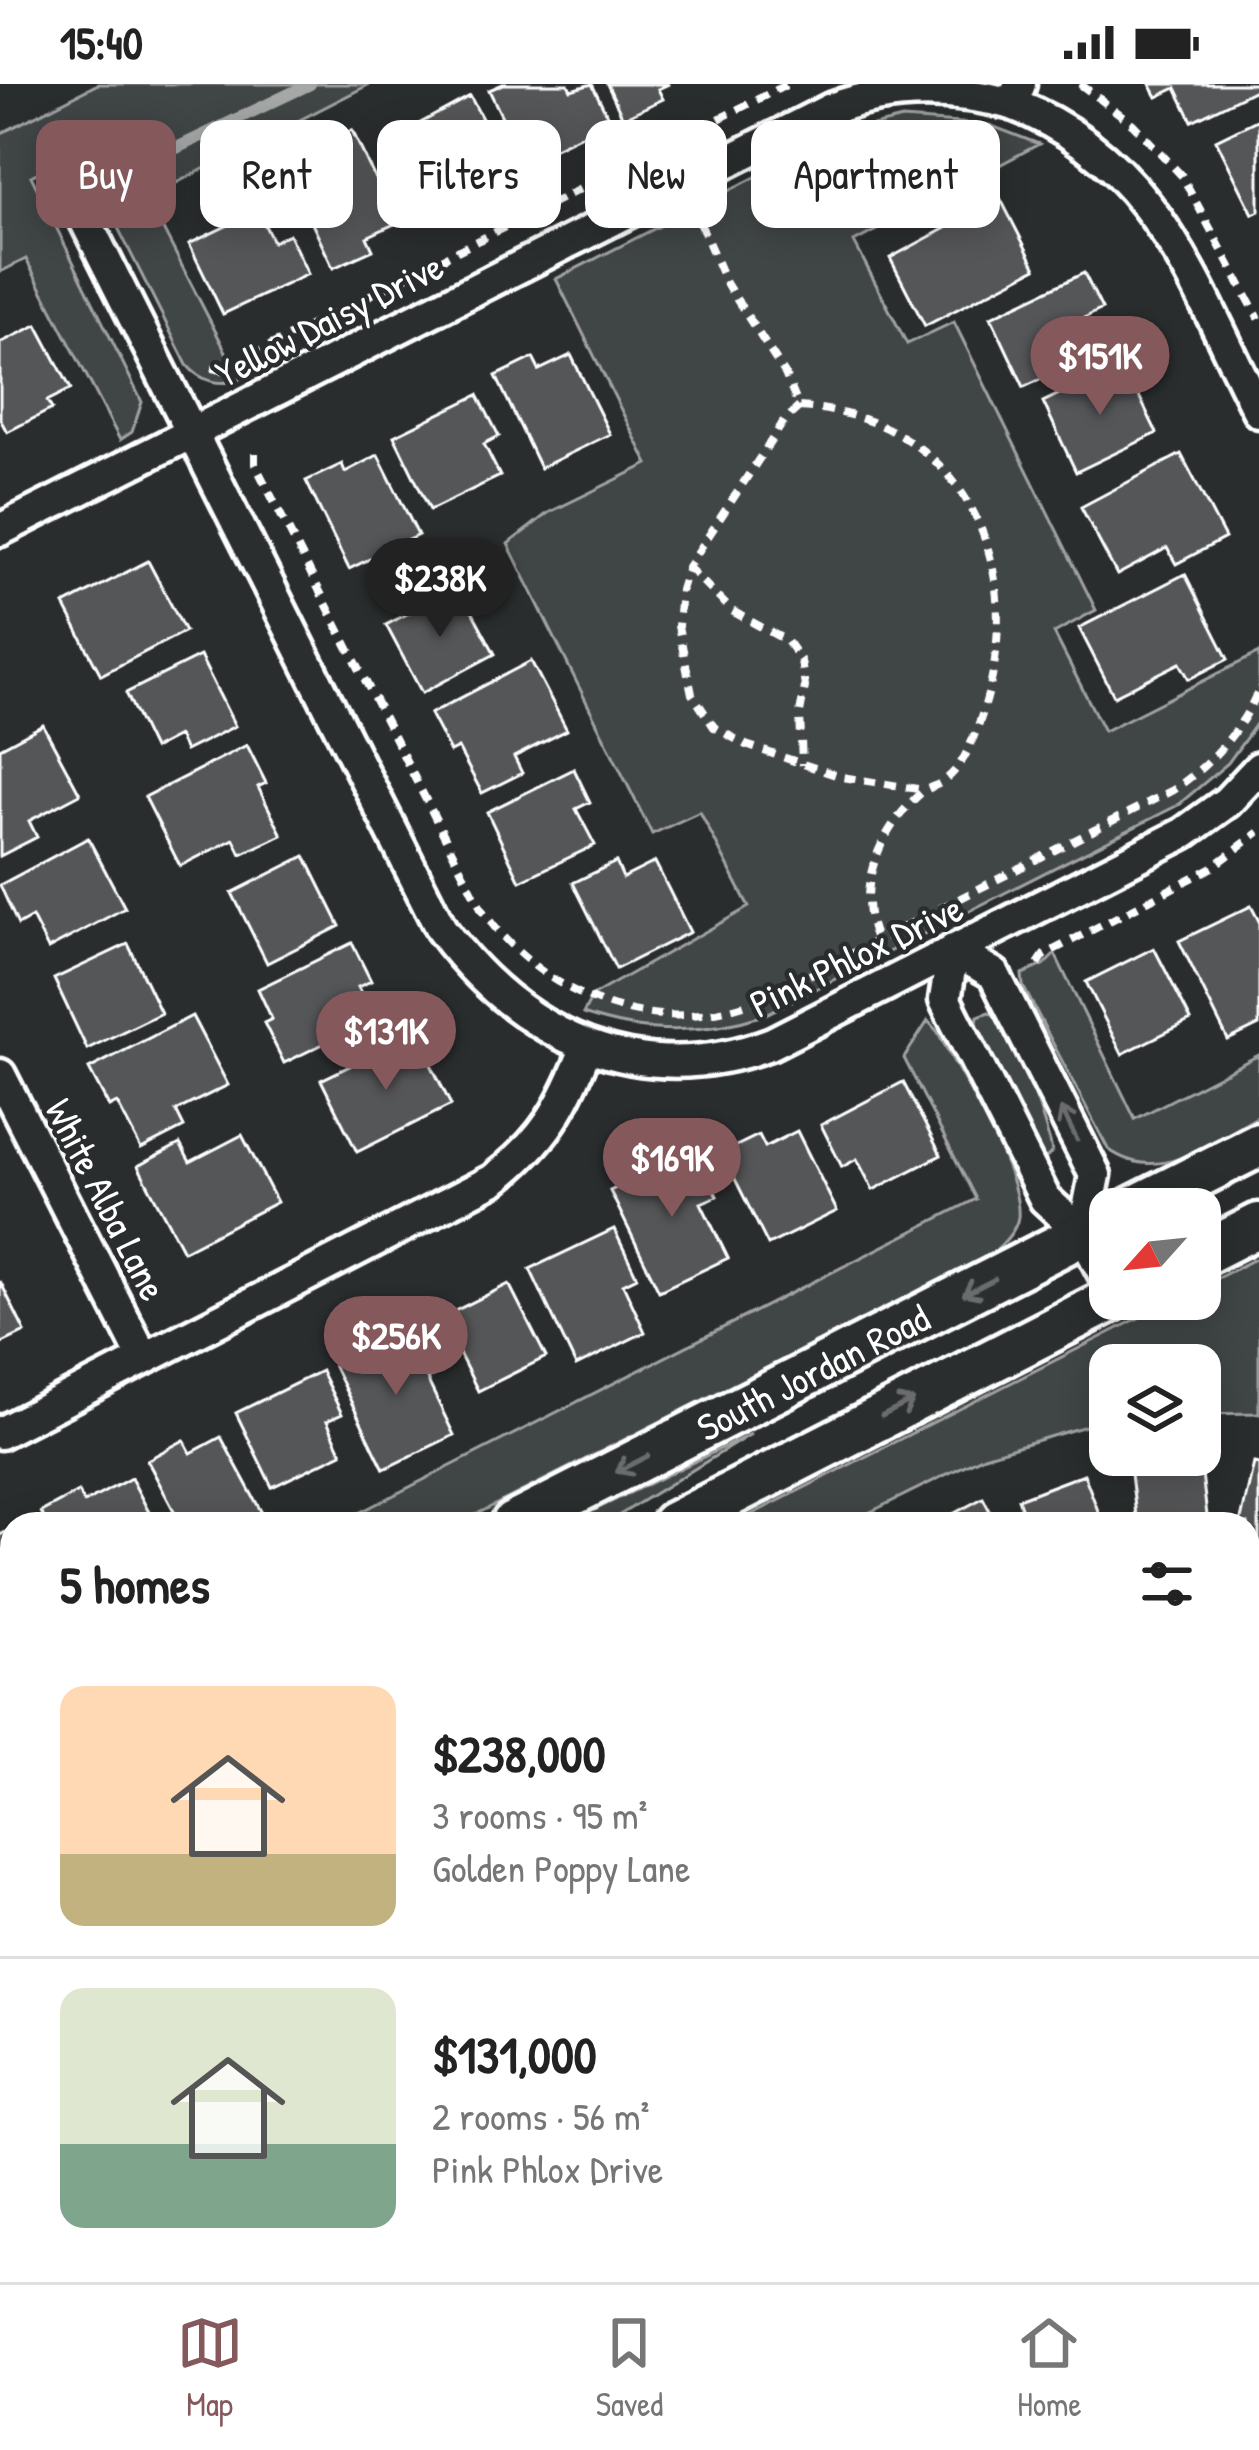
<!DOCTYPE html>
<meta charset="utf-8">
<style>
:root{--surface:#fff;--page:#f6f6f6;--text:#222;--muted:#767676;--line:#e0e0e0;--accent:#85585c}
body{margin:0;font-family:"Patrick Hand",sans-serif;background:var(--page);color:var(--text);height:100vh;display:flex;flex-direction:column;font-size:45px;white-space:nowrap}
*{box-sizing:border-box;margin:0}
p{font-size:39px;color:var(--muted)}
.icon{flex:none;width:66px;height:66px;fill:none;stroke:currentColor;stroke-width:2;stroke-linecap:round;stroke-linejoin:round}
.map{position:relative;flex:1;overflow:hidden}
.side{position:absolute;left:0px;top:1428px;width:1260px;height:771px;display:flex;flex-direction:column;background:var(--surface);border-radius:36px 36px 0 0;box-shadow:0 6px 30px #0003}
.side>*{flex:none}
.top-card{position:absolute;left:36px;top:36px;width:1188px;height:108px;display:flex;gap:24px}
.needle{width:78px;rotate:243deg}
.controls{position:absolute;left:1089px;top:1104px;display:grid;gap:24px}
.controls a{display:grid;place-items:center;width:132px;height:132px;border-radius:24px;background:var(--surface);box-shadow:0 6px 30px #0003;font-size:60px}
.price{position:absolute;translate:-50% -102px;padding:0 27px;border-radius:42px;background:var(--accent);color:#fff;font-size:39px;line-height:78px;filter:drop-shadow(0 3px 6px #0008)}
.price::after{content:'';position:absolute;left:50%;top:72px;width:36px;height:27px;margin-left:-18px;background:inherit;clip-path:polygon(0 0,100% 0,50% 100%)}
.price.selected{background:#222;color:#fff}
ul{padding:0;list-style:none}
li{display:flex;align-items:center;gap:36px;height:300px;padding:0 60px}
li+li{border-top:3px solid var(--line)}
li span{display:grid;place-items:center;flex:none;width:336px;height:240px;border-radius:24px;color:#555}
li>.icon{margin-inline-start:auto}
span .icon{width:144px;height:144px;fill:#fffc;stroke-width:1}
li b{font-size:51px}
h2{display:flex;justify-content:space-between;align-items:center;height:144px;padding:0 60px;font-size:51px}
.chip{padding:0 42px;border-radius:24px;background:var(--surface);box-shadow:0 6px 30px #0003;font-size:42px;line-height:108px}
.chip.selected{background:var(--accent);color:#fff}
.status{display:flex;justify-content:space-between;align-items:center;height:84px;padding:0 60px;background:var(--surface);direction:ltr}
.status svg{height:33px;fill:currentColor}
.menu{display:flex;justify-content:space-around;align-items:center;height:168px;border-top:3px solid var(--line);background:var(--surface);font-size:33px;color:var(--muted)}
.menu a{display:grid;justify-items:center;gap:6px}
.menu .selected{color:var(--accent)}
.map>svg:first-child{display:block}
</style>
<div class="status"><b>15:40</b><svg viewBox="0 0 49 12"><path d="M0 12V9h3v3zM5 12V6h3v6zM10 12V3h3v9zM15 12V0h3v12zM26 1h20v11H26zM47 4h2v5h-2z"/></svg></div>
<div class="map">
<svg width="1259" height="2198" viewBox="0 0 1259 2198">
<rect width="100%" height="100%" fill="#2a2d2e"/>
<filter id="ink" filterUnits="userSpaceOnUse"><feTurbulence type="fractalNoise" baseFrequency=".00833" numOctaves="2"/><feDisplacementMap in="SourceGraphic" scale="24" xChannelSelector="R" yChannelSelector="G"/><feConvolveMatrix kernelMatrix="1 2 1 2 8 2 1 2 1" color-interpolation-filters="sRGB"/></filter>
<g filter="url(#ink)">
<!-- green -->
<path fill="#414445" stroke="#a0a2a2" stroke-width="3" d="M98,0H370L147,114L240,295C221,303 200,297 187,281L80,68L31,92L142,318L132,348L120,356L26,175L0,188V50Z
M902,35L989,41L1039,60L854,158L907,260L954,238L1096,526L1054,549L1104,647L1259,569V636L1228,679L1178,721L764,931C703,951 644,951 583,930L593,911L749,823L700,728L652,750L508,460L548,429L648,380L556,195L818,61L857,46Z
M1055,870L1135,1035L1259,971V1032C1210,1058 1160,1103 1108,1065L1023,902L1022,890L1044,881Z
M989,928C1016,941 1042,1031 1051,1062L1052,1068L1046,1074L1041,1072L976,944L978,932Z
M928,937L938,948C959,991 1022,1089 1018,1133C1016,1148 1002,1161 990,1171L457,1440H337L976,1115L904,974Z
M1259,1173V1329L1200,1330V1281H1110V1335L984,1372L846,1440H733L1176,1215H1200V1203Z
M751,1350L605,1440H566Z
M1259,1955V2198H785L773,2187H1248V1959Z"/>
<g fill="none" stroke-linecap="round" stroke-linejoin="round">
<!-- stream -->
<path stroke="#a6a7a7" stroke-width="12" d="M139,82L310,0
M0,1891L12,1885
M1248,2085L1259,2081"/>
</g>
<!-- building -->
<path fill="#555758" stroke="#fff" stroke-width="3" d="M503,0H568L571,6L592,0L610,37L524,79L489,6Z
M607,0H669L658,5L663,15L623,34Z
M1150,0H1259V4L1192,37L1176,4L1157,13Z
M470,12L509,86L441,123L402,49Z
M1259,35V127L1253,130L1216,56Z
M352,46L378,101L395,93L413,131L367,153L373,166L333,184L283,78Z
M993,100L1036,184L925,242L890,174L957,138L949,123Z
M258,127L273,158L289,150L308,190L223,230L189,160Z
M1084,189L1102,225L1084,234L1099,268L1024,303L991,233Z
M37,241L71,305L47,317L52,325L7,348L0,335V259Z
M571,271L610,350L540,384L496,292L533,274L539,286Z
M1123,279L1157,349L1076,388L1043,318Z
M478,311L499,352L484,360L500,392L430,426L394,352Z
M1181,370L1225,454L1176,480L1167,464L1117,491L1081,423Z
M378,371L418,451L349,485L306,397L342,380L345,388Z
M148,477L185,547L101,591L64,521Z
M1185,490L1228,575L1189,595L1180,579L1114,612L1079,544Z
M459,503L495,570L422,609L386,541Z
M200,572L235,642L185,667L178,652L153,665L126,609Z
M531,577L567,646L514,673L522,689L482,709L458,664L450,668L430,630Z
M43,641L80,710L29,737L37,753L0,772V664Z
M247,661L266,699L258,703L282,751L241,770L234,755L180,782L145,713Z
M574,685L590,718L576,725L595,761L520,797L487,728Z
M88,754L125,824L48,865L32,833L18,841L0,801Z
M305,772L340,842L267,879L232,809Z
M616,778L623,794L655,778L690,848L616,885L573,799Z
M1251,822L1259,837V941L1228,956L1179,857Z
M352,859L371,897L358,903L374,935L284,979L264,939L272,935L258,905Z
M128,860L161,929L87,965L54,895Z
M1154,864L1191,936L1122,970L1086,898Z
M192,932L228,1001L176,1027L184,1043L141,1065L117,1019L109,1023L89,985Z
M416,950L451,1021L357,1068L321,996Z
M903,998L941,1071L873,1106L857,1075L842,1083L821,1041Z
M797,1047L837,1127L768,1161L722,1069L759,1051L765,1063Z
M242,1051L277,1118L183,1167L138,1082L180,1060L190,1078Z
M695,1066L717,1112L701,1119L728,1174L659,1207L610,1107Z
M614,1145L637,1193L623,1200L645,1248L576,1282L530,1185Z
M0,1197L25,1248L0,1260Z
M509,1200L546,1273L478,1307L441,1234Z
M422,1247L442,1287L427,1295L454,1351L384,1385L333,1281L369,1264L373,1272Z
M321,1287L342,1330L327,1337L342,1369L272,1403L236,1329Z
M221,1353L263,1431L246,1440H181L147,1376L184,1356L191,1369Z
M1254,1379L1259,1380V1498L1248,1496V1440H1240Z
M1201,1381L1208,1440H1137L1131,1390Z
M1084,1390L1103,1440H1027L1018,1415Z
M131,1394L152,1434L141,1440H47L41,1428L78,1408L84,1419Z
M983,1414L997,1440H934Z
M12,1445V1537L0,1543V1451Z
M1259,1660V1733H1248V1661Z
M1259,1766V1840L1248,1842V1769Z
M1259,1863V1941L1248,1944V1866Z
M295,2187H331L335,2195L360,2187L365,2198H272Z
M588,2187H682L664,2198H595Z"/>
<g fill="none" stroke-linecap="round" stroke-linejoin="round">
<!-- minor casing -->
<g stroke="#fff" stroke-width="39">
<path id="minor" d="M1012,20C1156,75 1194,201 1259,328
M57,80L441,845C521,953 640,1009 772,959L1184,749L1227,718L1259,684
M0,446L831,25C891,3 951,4 1012,20L1020,0
M0,991L144,1275
M1083,1150L1095,1091L994,890L953,866L945,916L1045,1115L1083,1150L1110,1201
M0,1349L493,1096C545,1056 564,1022 587,962
M1248,1563L1259,1565
M0,2182L12,2176
M489,2187L497,2198"/>
</g>
<!-- secondary casing -->
<g stroke="#fff" stroke-width="51">
<g id="secondary">
<path d="M1132,1125L1259,1061"/>
<path d="M1200,1171L1259,1141"/>
<path id="s1" d="M513,1440L1110,1136"/>
<path d="M673,1440L1112,1215"/>
<path d="M0,1700L12,1694"/>
<path d="M0,1781L12,1775"/>
</g>
</g>
<!-- path -->
<path stroke="#fff" stroke-width="8" stroke-dasharray="12 9" stroke-linecap="butt" d="M1080,0L1133,40L1182,92L1259,235
M700,139L726,199L785,290L799,323C982,334 1037,509 971,659C966,672 957,687 945,696C938,702 928,703 921,709C880,745 853,806 877,857
M212,284L222,286L788,0
M799,323L784,337L688,483L681,506L678,542L692,610L714,643L746,661L842,693L924,706
M255,369V380L482,826C546,919 664,959 770,911L1173,706C1211,680 1241,647 1259,605
M688,483L732,527L787,557L801,577L805,603L800,629L802,681
M1038,880L1044,871L1213,783L1259,748
M1248,2129L1259,2127
M980,2187L997,2198
M1212,2187L1214,2198
M1164,2198L1182,2187"/>
<!-- minor -->
<use href="#minor" stroke="#2a2d2e" stroke-width="30"/>
<!-- secondary -->
<use href="#secondary" stroke="#2a2d2e" stroke-width="42"/>
</g>
<!-- one-way arrows -->
<defs><path id="oneway-shaft" d="M-6 0H5M1.5-3L5.5 0L1.5 3" fill="none" stroke-width="1.6" stroke-linecap="round" stroke-linejoin="round" transform="scale(3)"/></defs>
<g stroke="#6a6c6d">
<use href="#oneway-shaft" transform="translate(1069 1040) rotate(-117)"/>
<use href="#oneway-shaft" transform="translate(979 1203) rotate(153)"/>
<use href="#oneway-shaft" transform="translate(898 1324) rotate(-27)"/>
<use href="#oneway-shaft" transform="translate(632 1380) rotate(153)"/>
</g>
</g>
<g text-anchor="middle" dominant-baseline="central" stroke-width="9" stroke-linejoin="round" paint-order="stroke">
<!-- street labels -->
<g font-size="39" fill="#fff" stroke="#2a2d2e">
<text transform="translate(329 235) rotate(-27)">Yellow Daisy Drive</text>
<text transform="translate(856 871) rotate(-26)">Pink Phlox Drive</text>
<text transform="translate(107 1115) rotate(63)">White Alba Lane</text>
<text stroke="none"><textPath href="#s1" startOffset="336">South Jordan Road</textPath></text>
</g>
</g>
</svg>
<div class="controls">
<a><svg class="needle" viewBox="-14 -14 28 28"><path d="M0-13l5 13h-10z" fill="#e53935"/><path d="M0 13l5-13h-10z" fill="#767676"/></svg></a>
<a><svg class="icon" aria-label="layers" viewBox="0 0 24 24"><path d="M12 4l9 5-9 5-9-5zM3 14l9 5 9-5"/></svg></a>
</div>
<b class="price" style="left:1100px;top:334px">$151K</b>
<b class="price selected" style="left:440px;top:556px">$238K</b>
<b class="price" style="left:386px;top:1009px">$131K</b>
<b class="price" style="left:672px;top:1136px">$169K</b>
<b class="price" style="left:396px;top:1314px">$256K</b>
<div class="top-card">
<a class="chip selected">Buy</a>
<a class="chip">Rent</a>
<a class="chip">Filters</a>
<a class="chip">New</a>
<a class="chip">Apartment</a>
</div>
<section class="side">
<h2>5 homes<svg class="icon" aria-label="filters" viewBox="0 0 24 24"><path d="M4 7h16M4 17h16"/><circle cx="9" cy="7" r="2"/><circle cx="15" cy="17" r="2"/></svg></h2>
<ul>
<li><span style="background:linear-gradient(#ffd9b3 70%,#c2b280 0)"><svg class="icon" aria-label="home" viewBox="0 0 24 24"><path d="M3 11l9-7 9 7M6 9v11h12V9"/></svg></span><div><b>$238,000</b><p>3 rooms · 95 m²</p><p>Golden Poppy Lane</p></div></li>
<li><span style="background:linear-gradient(#dfe7d0 65%,#7fa58c 0)"><svg class="icon" aria-label="home" viewBox="0 0 24 24"><path d="M3 11l9-7 9 7M6 9v11h12V9"/></svg></span><div><b>$131,000</b><p>2 rooms · 56 m²</p><p>Pink Phlox Drive</p></div></li>
</ul>
</section>
</div>
<nav class="menu">
<a class="selected"><svg class="icon" aria-label="map" viewBox="0 0 24 24"><path d="M3 6l6-2 6 2 6-2v14l-6 2-6-2-6 2zM9 4v14M15 6v14"/></svg>Map</a>
<a><svg class="icon" aria-label="saved" viewBox="0 0 24 24"><path d="M7 4h10v16l-5-4-5 4z"/></svg>Saved</a>
<a><svg class="icon" aria-label="home" viewBox="0 0 24 24"><path d="M3 11l9-7 9 7M6 9v11h12V9"/></svg>Home</a>
</nav>
